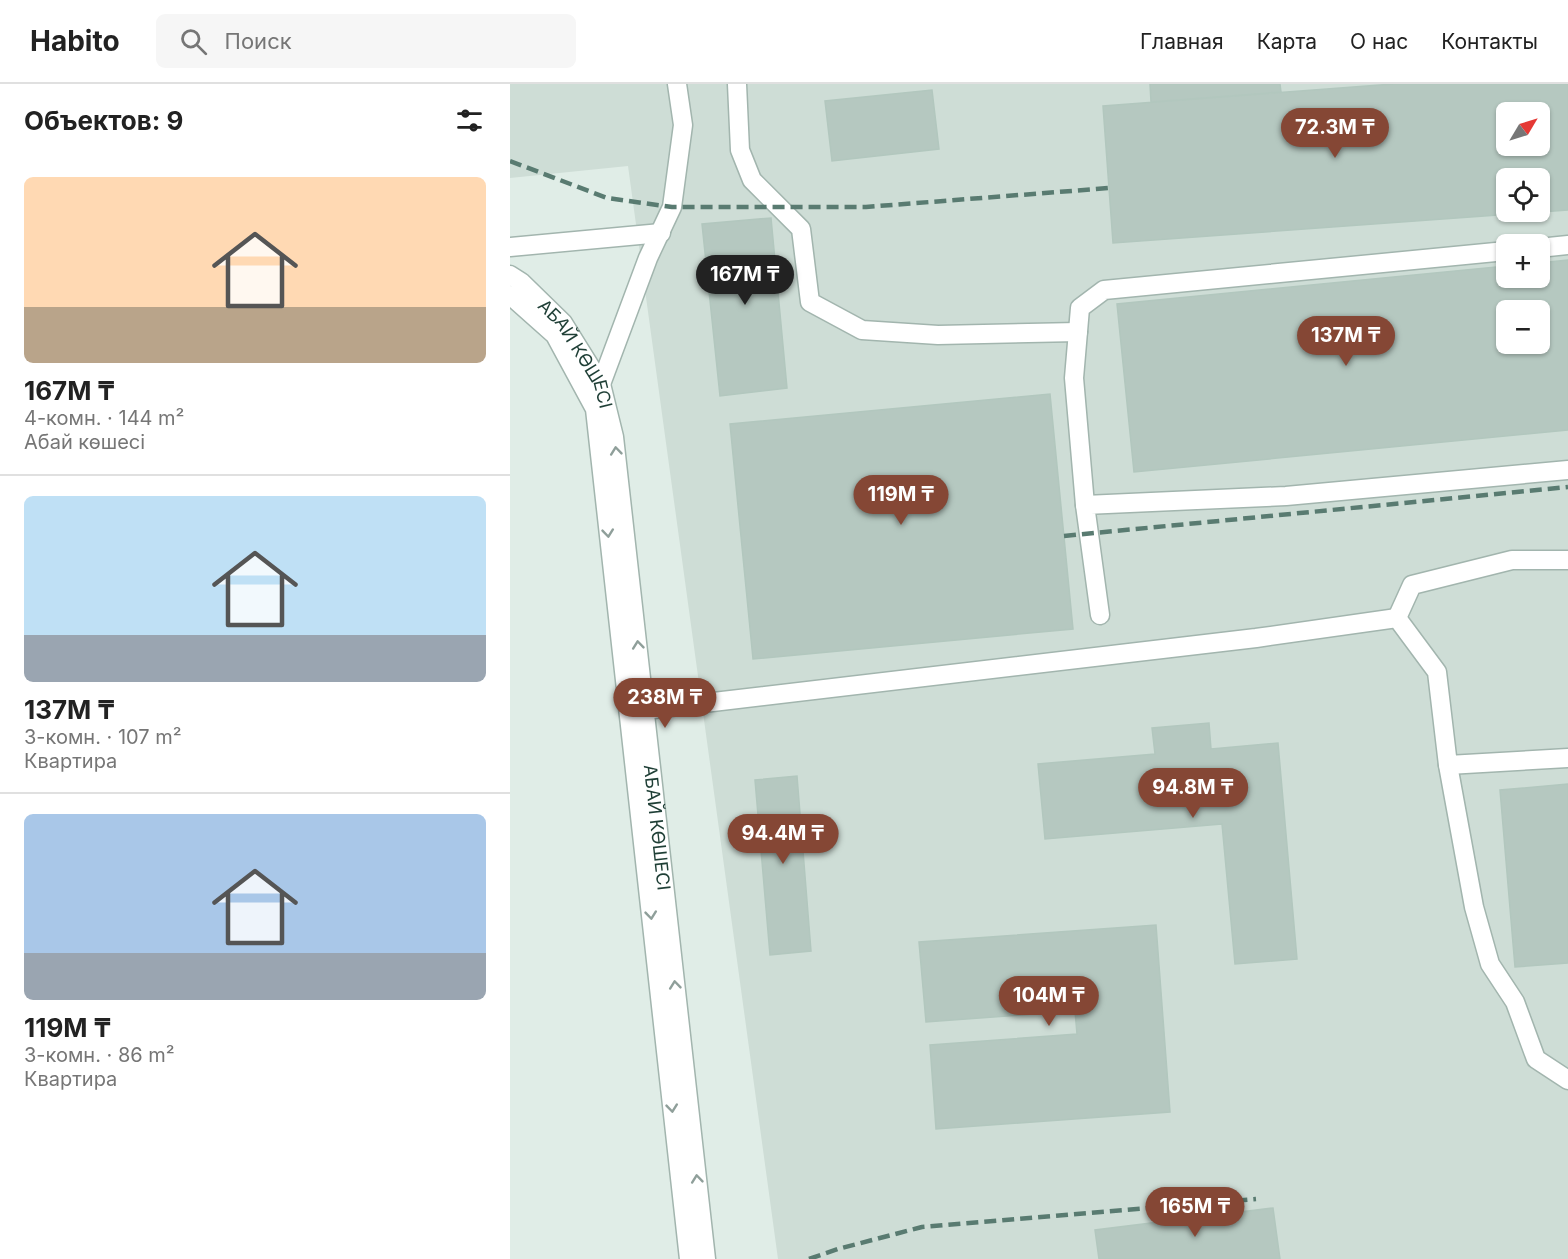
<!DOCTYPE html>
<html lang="ru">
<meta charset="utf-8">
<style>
:root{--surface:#fff;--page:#f6f6f6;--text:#222;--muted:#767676;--line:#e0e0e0;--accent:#854735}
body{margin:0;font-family:Inter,sans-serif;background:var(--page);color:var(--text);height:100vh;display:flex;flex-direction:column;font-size:22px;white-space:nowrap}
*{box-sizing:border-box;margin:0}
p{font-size:20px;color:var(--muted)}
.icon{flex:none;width:33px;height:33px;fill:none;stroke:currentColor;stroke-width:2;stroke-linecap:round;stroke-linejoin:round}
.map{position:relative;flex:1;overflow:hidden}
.details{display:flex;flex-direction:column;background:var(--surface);width:510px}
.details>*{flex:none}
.needle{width:39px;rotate:52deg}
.controls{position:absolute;left:986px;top:18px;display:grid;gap:12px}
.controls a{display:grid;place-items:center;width:54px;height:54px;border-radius:9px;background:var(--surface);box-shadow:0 2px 4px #0004;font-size:30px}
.price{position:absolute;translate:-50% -51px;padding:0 14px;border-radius:21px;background:var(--accent);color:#fff;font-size:20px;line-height:39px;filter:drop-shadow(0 2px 3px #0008)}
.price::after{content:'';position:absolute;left:50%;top:36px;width:18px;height:14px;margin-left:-9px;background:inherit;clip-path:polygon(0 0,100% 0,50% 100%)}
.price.on{background:#222;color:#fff}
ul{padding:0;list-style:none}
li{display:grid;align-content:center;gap:12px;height:318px;padding:0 24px}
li+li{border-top:2px solid var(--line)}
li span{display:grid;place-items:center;height:186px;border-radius:9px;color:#555}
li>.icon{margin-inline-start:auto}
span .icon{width:108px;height:108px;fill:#fffc;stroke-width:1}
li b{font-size:26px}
h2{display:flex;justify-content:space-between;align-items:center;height:72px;padding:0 24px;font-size:26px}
header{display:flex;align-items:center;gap:36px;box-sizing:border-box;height:84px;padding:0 30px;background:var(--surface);border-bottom:2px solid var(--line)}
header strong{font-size:28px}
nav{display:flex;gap:33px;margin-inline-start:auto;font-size:21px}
.search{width:420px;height:54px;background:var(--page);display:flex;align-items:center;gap:15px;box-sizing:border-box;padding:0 21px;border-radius:9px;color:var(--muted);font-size:22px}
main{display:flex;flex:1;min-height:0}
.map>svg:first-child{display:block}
</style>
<header>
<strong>Habito</strong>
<div class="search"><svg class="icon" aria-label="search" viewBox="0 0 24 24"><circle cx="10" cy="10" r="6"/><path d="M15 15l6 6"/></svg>Поиск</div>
<nav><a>Главная</a><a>Карта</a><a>О нас</a><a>Контакты</a></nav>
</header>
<main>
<section class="details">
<h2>Объектов: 9<svg class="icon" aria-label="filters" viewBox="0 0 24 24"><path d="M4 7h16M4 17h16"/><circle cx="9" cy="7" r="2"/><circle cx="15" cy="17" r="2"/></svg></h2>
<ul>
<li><span style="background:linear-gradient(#ffd9b3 70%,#b9a48a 0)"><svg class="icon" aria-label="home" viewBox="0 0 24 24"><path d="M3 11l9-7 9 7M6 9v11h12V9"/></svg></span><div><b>167M ₸</b><p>4-комн. · 144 m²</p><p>Абай көшесі</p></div></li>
<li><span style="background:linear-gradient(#bfe0f5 75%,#9aa5b1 0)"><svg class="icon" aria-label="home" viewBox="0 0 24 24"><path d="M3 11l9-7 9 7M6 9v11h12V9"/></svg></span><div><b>137M ₸</b><p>3-комн. · 107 m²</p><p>Квартира</p></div></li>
<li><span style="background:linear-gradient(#a9c7e8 75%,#9aa5b1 0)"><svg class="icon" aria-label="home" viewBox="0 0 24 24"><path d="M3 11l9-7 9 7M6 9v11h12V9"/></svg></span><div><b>119M ₸</b><p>3-комн. · 86 m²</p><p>Квартира</p></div></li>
</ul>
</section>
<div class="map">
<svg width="1058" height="1175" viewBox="0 0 1058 1175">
<rect width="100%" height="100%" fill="#e0ede7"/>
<!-- built -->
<path fill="#ceddd6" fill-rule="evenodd" d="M0,0H1058V1175H268L118,82L0,94ZM996,28H1029V62H996ZM996,94H1029V128H996ZM996,160H1029V194H996ZM996,226H1029V260H996Z"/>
<!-- building -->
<path fill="#b5c8c0" stroke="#b2c7be" stroke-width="1.5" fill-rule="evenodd" d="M640,0H770L771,8L641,18Z
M883,0H1058V126L603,159L593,22ZM996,28H1029V62H996ZM996,94H1029V128H996Z
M422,6L429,65L322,77L315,17Z
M261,134L277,304L210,312L192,140Z
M1058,176V346L624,388L607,220L996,182V194H1029V179ZM996,226H1029V260H996Z
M540,310L563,545L243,575L220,340Z
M699,639L701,665L768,659L787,875L725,880L712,740L535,755L528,680L645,670L642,644Z
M287,692L301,867L260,871L245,696Z
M1058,700V879L1005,883L990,706Z
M646,841L660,1028L426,1045L420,961L567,950L565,927L416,938L409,858Z
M763,1124L770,1175H589L585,1146Z"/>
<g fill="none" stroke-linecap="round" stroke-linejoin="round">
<!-- minor casing -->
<g stroke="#a2b5ae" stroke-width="21">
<g id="minor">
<path d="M227,0L230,66L242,96L291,145L300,218L352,246L428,251L568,248"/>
<path d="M0,163L151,149"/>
<path d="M1029,164L1058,161"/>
<path id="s1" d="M0,191L11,198L53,239L91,300L104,353L196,1175"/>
<path d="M0,211L45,251L85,325L179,1175"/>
<path d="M91,300L138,174L162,123L173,41L167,0"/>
<path d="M575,421L564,294L570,224L594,206L996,167"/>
<path d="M590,531L575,421L776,412L1058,386"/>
<path d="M887,534L902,501L1002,476H1058"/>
<path d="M135,626L746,554L887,534L927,588L938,681L1058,674"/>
<path d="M938,681L964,823L980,880L1005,918L1026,975L1058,996"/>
</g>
</g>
<!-- minor -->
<use href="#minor" stroke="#fff" stroke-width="18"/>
<!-- rail -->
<path stroke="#597b71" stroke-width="4.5" stroke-dasharray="12 6" stroke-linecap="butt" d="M0,77L97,114L162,123H356L599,104
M554,452L1058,403
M299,1175L328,1165L412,1143L746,1115"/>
</g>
<!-- one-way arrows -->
<defs><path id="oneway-chevron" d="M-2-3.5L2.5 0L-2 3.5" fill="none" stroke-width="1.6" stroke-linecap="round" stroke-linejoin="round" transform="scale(1.5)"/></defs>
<g stroke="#8f9f9a">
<use href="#oneway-chevron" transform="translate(106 367) rotate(-96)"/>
<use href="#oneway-chevron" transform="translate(98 449) rotate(84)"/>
<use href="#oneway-chevron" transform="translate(128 561) rotate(-96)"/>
<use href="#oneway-chevron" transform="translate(141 831) rotate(84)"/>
<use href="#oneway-chevron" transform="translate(165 901) rotate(-96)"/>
<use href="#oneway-chevron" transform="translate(162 1024) rotate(84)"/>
<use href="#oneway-chevron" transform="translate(187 1095) rotate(-96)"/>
</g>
<g text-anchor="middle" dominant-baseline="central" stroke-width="6" stroke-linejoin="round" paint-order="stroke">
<!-- street labels -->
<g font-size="18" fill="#1f3f36" stroke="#f1f9f5">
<text stroke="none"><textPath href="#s1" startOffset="105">АБАЙ КӨШЕСІ</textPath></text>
<text stroke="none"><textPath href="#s1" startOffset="591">АБАЙ КӨШЕСІ</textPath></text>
</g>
</g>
</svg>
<div class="controls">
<a><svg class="needle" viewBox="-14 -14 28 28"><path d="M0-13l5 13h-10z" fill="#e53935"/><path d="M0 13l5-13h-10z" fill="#767676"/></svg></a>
<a><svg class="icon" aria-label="locate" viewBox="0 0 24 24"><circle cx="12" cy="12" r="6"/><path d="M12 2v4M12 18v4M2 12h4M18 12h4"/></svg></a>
<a>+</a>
<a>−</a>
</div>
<b class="price" style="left:825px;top:75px">72.3M ₸</b>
<b class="price on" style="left:235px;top:222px">167M ₸</b>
<b class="price" style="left:836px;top:283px">137M ₸</b>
<b class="price" style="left:391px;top:442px">119M ₸</b>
<b class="price" style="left:155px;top:645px">238M ₸</b>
<b class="price" style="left:683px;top:735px">94.8M ₸</b>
<b class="price" style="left:273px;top:781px">94.4M ₸</b>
<b class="price" style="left:539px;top:943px">104M ₸</b>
<b class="price" style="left:685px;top:1154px">165M ₸</b>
</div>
</main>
